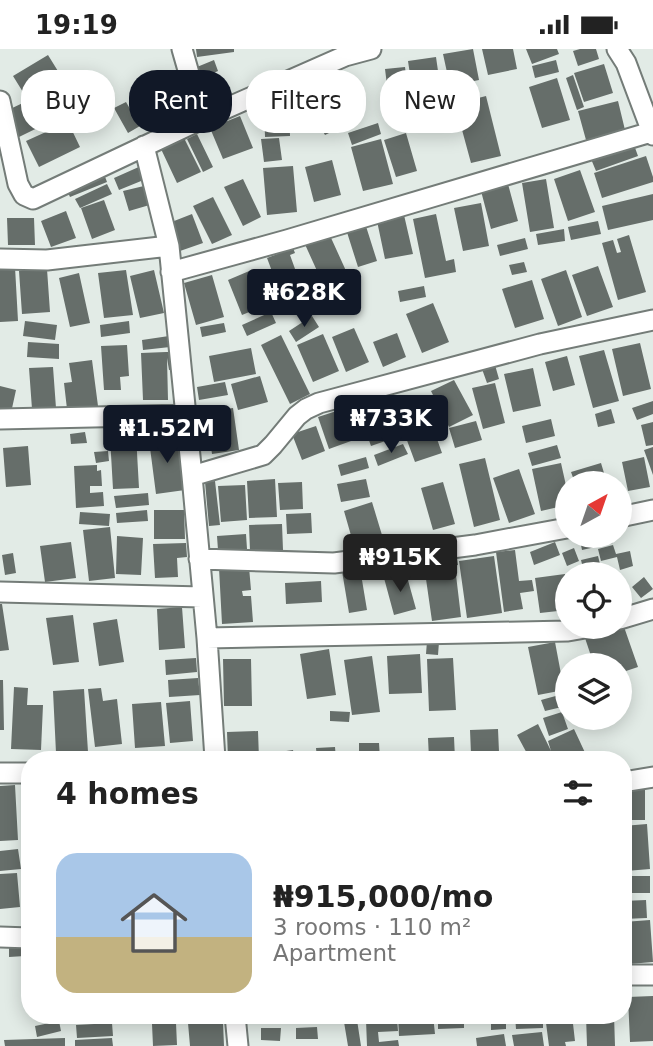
<!DOCTYPE html>
<meta charset="utf-8">
<style>
:root{--surface:#fff;--page:#f6f6f6;--text:#222;--muted:#767676;--accent:#111827}
body{margin:0;font-family:"DejaVu Sans",sans-serif;background:var(--page);color:var(--text);height:100vh;display:flex;flex-direction:column;font-size:26px;white-space:nowrap}
*{box-sizing:border-box;margin:0}
p{font-size:23px;color:var(--muted)}
.icon{flex:none;width:38px;height:38px;fill:none;stroke:currentColor;stroke-width:2;stroke-linecap:round;stroke-linejoin:round}
.map{position:relative;flex:1;overflow:hidden}
.details{position:absolute;left:21px;top:702px;width:611px;height:273px;display:flex;flex-direction:column;background:var(--surface);border-radius:28px;box-shadow:0 4px 18px #0003}
.details>*{flex:none}
.top-card{position:absolute;left:21px;top:21px;width:612px;height:63px;display:flex;gap:14px}
.needle{width:46px;rotate:40deg}
.fabs{position:absolute;left:555px;top:422px;display:grid;gap:14px}
.fabs a{display:grid;place-items:center;width:77px;height:77px;border-radius:50%;background:var(--surface);box-shadow:0 4px 18px #0003;font-size:35px}
.price{position:absolute;translate:-50% -60px;padding:0 16px;border-radius:7px;background:var(--accent);color:#fff;font-size:23px;line-height:46px;filter:drop-shadow(0 2px 4px #0008)}
.price::after{content:'';position:absolute;left:50%;top:42px;width:21px;height:16px;margin-left:-10px;background:inherit;clip-path:polygon(0 0,100% 0,50% 100%)}
.price.selected{background:#222;color:#fff}
ul{padding:0;list-style:none}
li{display:flex;align-items:center;gap:21px;height:175px;padding:0 35px}
li span{display:grid;place-items:center;flex:none;width:196px;height:140px;border-radius:21px;color:#555}
li>.icon{margin-inline-start:auto}
span .icon{width:84px;height:84px;fill:#fffc;stroke-width:1}
li b{font-size:30px}
h2{display:flex;justify-content:space-between;align-items:center;height:84px;padding:0 35px;font-size:30px}
.chip{padding:0 24px;border-radius:28px;background:var(--surface);box-shadow:0 4px 18px #0003;font-size:24px;line-height:63px}
.chip.selected{background:var(--accent);color:#fff}
.status{display:flex;justify-content:space-between;align-items:center;height:49px;padding:0 35px;background:var(--surface);direction:ltr}
.status svg{height:19px;fill:currentColor}
.map>svg:first-child{display:block}
</style>
<div class="status"><b>19:19</b><svg viewBox="0 0 49 12"><path d="M0 12V9h3v3zM5 12V6h3v6zM10 12V3h3v9zM15 12V0h3v12zM26 1h20v11H26zM47 4h2v5h-2z"/></svg></div>
<div class="map">
<svg width="653" height="997" viewBox="0 0 653 997">
<rect width="100%" height="100%" fill="#e2ebe6"/>
<!-- building -->
<path fill="#666e6a" d="M196,0H234V3L197,8Z
M473,0L479,31L450,37L443,5Z
M482,0H513L517,20L488,26Z
M526,0H557L559,5L532,15Z
M580,0H596L599,10L578,17L573,2Z
M48,6L61,27L26,48L13,27Z
M436,8L440,36L412,39L408,12Z
M214,11L218,22L202,29L197,18Z
M556,11L559,23L535,29L532,17Z
M604,15L613,44L584,53L574,24Z
M405,18L409,50L389,52L385,20Z
M573,26L584,58L577,61L566,29Z
M166,29L182,55L150,76L133,50Z
M557,29L570,71L542,79L529,38Z
M50,41L56,53L66,49L72,62L19,88L6,62Z
M436,43L440,57L416,62L413,48Z
M316,45L323,69L308,74L301,50Z
M486,47L501,107L471,114L455,55Z
M618,52L625,81L586,91L578,62Z
M126,53L140,77L128,84L114,59Z
M264,55H289L290,87L265,88Z
M240,67L253,99L223,110L210,79Z
M333,71L337,80L325,86L320,77Z
M68,73L80,98L39,118L26,92Z
M378,74L381,85L352,96L348,84Z
M406,84L417,122L396,128L384,91Z
M197,85L213,118L203,123L187,90Z
M184,89L201,123L177,134L161,100Z
M279,89L282,111L264,113L261,90Z
M381,90L393,135L363,142L351,98Z
M634,96L638,107L596,122L591,110Z
M646,107L653,128V133L602,149L594,124Z
M332,111L341,146L314,153L305,118Z
M141,117L146,130L119,141L114,129Z
M293,117L297,163L267,166L263,119Z
M580,121L595,163L568,172L554,130Z
M104,125L107,133L70,148L66,139Z
M243,130L261,168L243,177L224,138Z
M546,130L554,179L530,183L522,134Z
M107,135L112,145L80,159L75,150Z
M508,135L518,172L491,180L481,142Z
M148,136L153,155L129,162L123,142Z
M653,145V171L608,181L602,157Z
M213,148L232,186L212,195L193,157Z
M104,151L115,181L92,190L81,159Z
M481,154L489,197L463,202L454,159Z
M66,162L76,189L51,198L41,172Z
M192,165L203,194L180,202L169,174Z
M436,165L446,212L454,210L456,223L425,229L413,170Z
M404,166L413,205L385,210L377,172Z
M7,169H34L35,196H8Z
M364,171L377,212L358,218L345,177Z
M598,172L601,185L571,191L568,178Z
M327,180L347,224L323,235L303,191Z
M564,180L565,192L538,196L536,185Z
M629,186L646,243L618,251L602,194L613,191L617,204L621,203L617,190Z
M525,189L528,200L500,207L497,196Z
M293,199L295,204L290,206L303,242L282,249L267,209Z
M524,213L527,223L512,226L509,216Z
M598,217L613,258L587,267L572,226Z
M15,218L18,272L0,273V219Z
M47,220L50,263L22,265L19,222Z
M254,220L269,255L242,266L228,231Z
M126,221L133,266L104,269L98,224Z
M154,221L164,264L140,269L130,227Z
M566,221L582,268L558,277L541,230Z
M79,224L90,274L70,278L59,229Z
M212,226L224,268L196,276L184,234Z
M532,231L544,270L515,279L502,240Z
M424,237L426,248L400,253L398,242Z
M433,254L449,293L422,304L406,265Z
M271,263L276,274L247,287L242,276Z
M312,267L319,278L296,293L289,282Z
M25,272L57,276L55,291L23,287Z
M129,272L130,284L101,288L100,276Z
M224,274L226,283L202,288L200,278Z
M354,279L369,313L346,323L332,288Z
M397,284L406,308L383,318L373,293Z
M323,285L339,322L313,333L297,296Z
M281,286L310,345L290,355L261,296Z
M169,287L170,298L143,301L142,291Z
M28,293L59,295V310L27,308Z
M640,294L651,340L623,347L612,300Z
M127,296L129,327L120,328L121,341H104L101,297Z
M251,299L256,325L214,333L209,307Z
M604,301L619,352L593,359L579,307Z
M166,303H174L175,321H169L167,309L168,351H143L141,304Z
M567,307L575,336L553,342L545,313Z
M92,311L98,357L67,360L64,334L72,333L69,314Z
M495,316L499,330L487,334L482,320Z
M53,318L56,359L32,360L29,319Z
M533,319L541,357L513,363L504,325Z
M260,327L268,353L238,361L231,335Z
M454,331L473,366L449,378L431,342Z
M225,333L228,346L199,351L197,338Z
M495,334L505,374L483,380L472,339Z
M0,337L16,341L11,364L0,362Z
M380,351L394,389L371,397L358,360Z
M653,352V365L637,371L632,359Z
M352,357L362,388L329,400L318,368Z
M233,359L239,401L212,405L206,363Z
M611,360L615,374L598,378L595,365Z
M551,370L555,387L526,394L522,377Z
M476,372L482,391L455,399L449,379Z
M653,373V396L646,397L641,376Z
M432,376L442,404L415,413L405,386Z
M316,377L325,402L302,411L292,385Z
M85,383L87,394L71,395L70,385Z
M136,386L139,439L113,440L110,388Z
M178,387L185,441L156,445L149,391Z
M403,395L408,405L378,417L374,406Z
M557,396L561,409L532,417L528,404Z
M28,397L31,436L6,438L3,399Z
M653,398V426L644,401Z
M108,402L109,412L96,414L94,403Z
M366,408L369,419L341,427L338,416Z
M644,408L650,438L628,442L622,413Z
M485,409L500,471L474,478L459,415Z
M561,414L567,441V456L541,462L532,420Z
M601,414L607,434H575L571,423Z
M97,416V422L101,421L102,437H90V444L103,443L104,457L76,459L74,417Z
M519,420L535,465L509,474L493,429Z
M275,430L277,468L249,469L247,432Z
M366,430L370,448L341,453L337,435Z
M215,432L220,476L209,477L205,433Z
M302,433L303,460L280,461L278,434Z
M443,433L455,475L433,481L421,439Z
M245,436L247,471L221,473L218,437Z
M148,444L149,456L116,459L114,447Z
M372,453L385,496L356,504L344,462Z
M147,461L148,472L117,474L116,464Z
M154,461H184L185,490H154Z
M80,463L110,465L109,477L79,475Z
M311,464L312,484L287,485L286,465Z
M282,475L283,501L250,502L249,476Z
M110,478L115,529L89,532L83,481Z
M246,485L247,500L218,501L217,487Z
M601,486H611L613,494L582,501L580,491Z
M117,487L143,489L141,526L116,525Z
M71,493L76,529L45,533L40,497Z
M555,493L560,506L534,516L530,503Z
M186,494L187,508L177,509L178,528L155,529L153,495Z
M613,496L616,505L630,502L633,517L620,521L617,508L601,512L598,500Z
M574,499L579,512L567,517L562,504Z
M515,501L519,532L532,531L534,542L520,544L523,560L504,563L496,503Z
M456,503L458,516L429,520L427,507Z
M13,504L16,524L5,526L2,506Z
M494,507L502,564L467,569L459,512Z
M598,507L601,519L584,523L581,511Z
M249,518L251,541L242,542L243,547H251L253,573L222,575L219,519Z
M360,519L367,561L349,564L342,522Z
M406,524L416,560L394,566L384,529Z
M565,525L567,561L540,564L535,529Z
M456,526L461,568L432,572L426,530Z
M644,528L653,540L641,549L632,538Z
M321,532L322,553L286,555L285,534Z
M0,555H2L9,601L0,602Z
M182,558L185,599L159,601L157,560Z
M73,566L79,613L53,616L46,569Z
M117,570L124,613L99,617L93,574Z
M623,575L638,618L620,624V616H594L585,589Z
M427,592L439,593L438,606L426,605Z
M555,593L564,641L538,646L528,598Z
M329,600L336,646L307,650L300,605Z
M420,605L422,644L389,645L387,607Z
M372,607L380,663L352,666L344,611Z
M196,609L197,623L166,626L165,611Z
M453,609L456,661L429,662L427,610Z
M223,610H251L252,657H224Z
M198,629L200,646L169,648L168,631Z
M0,631H3L4,681H0Z
M14,638L28,639L27,656H43L41,701L11,700Z
M101,639L103,652L117,650L122,695L95,698L88,640Z
M84,640L88,703L56,704L53,642Z
M563,645L566,657L545,662L541,651Z
M190,652L193,692L170,694L166,654Z
M161,653L165,697L135,699L132,655Z
M330,662L350,663L349,673L330,672Z
M562,663L568,680L549,687L543,669Z
M538,675L551,702L548,692L574,680L588,710H530L517,686Z
M498,680L499,703L471,705L470,681Z
M258,682L259,710H228L227,683Z
M454,688L455,710H429L428,689Z
M359,694H379L380,710H359Z
M335,698L336,710H317L316,699Z
M293,701L295,710H267L266,705Z
M15,736L18,791L0,792V737Z
M623,741H645V771H623Z
M647,775L650,820L626,822L623,777Z
M18,800L21,820L0,822V802Z
M17,824L20,858L0,860V825Z
M623,827H650V844H623Z
M646,851L647,869L623,870V852Z
M650,871L653,913L629,915L624,873Z
M25,894V907L9,908V895Z
M653,947V992L630,993L628,948Z
M433,966L435,985L399,987L398,967Z
M438,966H464V979L438,980Z
M471,966H506V980L491,981V972L471,973Z
M515,966H543V979L516,980Z
M545,966H572L575,992L565,993L566,997H549Z
M586,966H614L615,997H587Z
M397,969L398,982L378,983L379,993L398,991L399,997H367L366,971Z
M357,971L361,997H348L344,973Z
M59,972L61,982L37,988L35,977Z
M223,973L224,997H190L188,974Z
M112,974L113,987L77,989L76,976Z
M176,974L177,996L153,997L152,975Z
M317,978L318,990H296V979Z
M261,979H281L280,992L261,991Z
M542,983L544,997H514L512,986Z
M504,985L506,997H477L476,989Z
M65,989V997H5L4,991Z
M112,989L113,997H75V991Z"/>
<g fill="none" stroke-linecap="round" stroke-linejoin="round">
<!-- street casing -->
<g stroke="#747c78" stroke-width="23">
<path id="street" d="M182,0L202,70
M617,0L626,14L653,86
M0,52L18,135L24,146L33,150L202,70L345,7L371,0
M144,97L169,197L192,427L207,589L215,710
M0,210L47,211L169,197
M171,223L287,191L651,83
M0,370L186,366
M192,427L263,406L273,396L297,367L306,360L319,354L540,295L653,271
M620,468L653,461
M199,510L334,514L475,496L567,479
M0,543L202,548
M620,570L653,560
M207,589L568,582L591,578
M0,724H30
M623,733L653,728
M0,888L30,889
M623,926H653
M235,966L238,997"/>
</g>
<!-- street -->
<use href="#street" stroke="#fff" stroke-width="19"/>
</g>
</svg>
<div class="fabs">
<a><svg class="needle" viewBox="-14 -14 28 28"><path d="M0-13l5 13h-10z" fill="#e53935"/><path d="M0 13l5-13h-10z" fill="#767676"/></svg></a>
<a><svg class="icon" aria-label="locate" viewBox="0 0 24 24"><circle cx="12" cy="12" r="6"/><path d="M12 2v4M12 18v4M2 12h4M18 12h4"/></svg></a>
<a><svg class="icon" aria-label="layers" viewBox="0 0 24 24"><path d="M12 4l9 5-9 5-9-5zM3 14l9 5 9-5"/></svg></a>
</div>
<b class="price" style="left:304px;top:280px">₦628K</b>
<b class="price" style="left:391px;top:406px">₦733K</b>
<b class="price" style="left:167px;top:416px">₦1.52M</b>
<b class="price selected" style="left:400px;top:545px">₦915K</b>
<div class="top-card">
<a class="chip">Buy</a>
<a class="chip selected">Rent</a>
<a class="chip">Filters</a>
<a class="chip">New</a>
</div>
<section class="details">
<h2>4 homes<svg class="icon" aria-label="filters" viewBox="0 0 24 24"><path d="M4 7h16M4 17h16"/><circle cx="9" cy="7" r="2"/><circle cx="15" cy="17" r="2"/></svg></h2>
<ul>
<li><span style="background:linear-gradient(#a9c7e8 60%,#c2b280 0)"><svg class="icon" aria-label="home" viewBox="0 0 24 24"><path d="M3 11l9-7 9 7M6 9v11h12V9"/></svg></span><div><b>₦915,000/mo</b><p>3 rooms · 110 m²</p><p>Apartment</p></div></li>
</ul>
</section>
</div>
